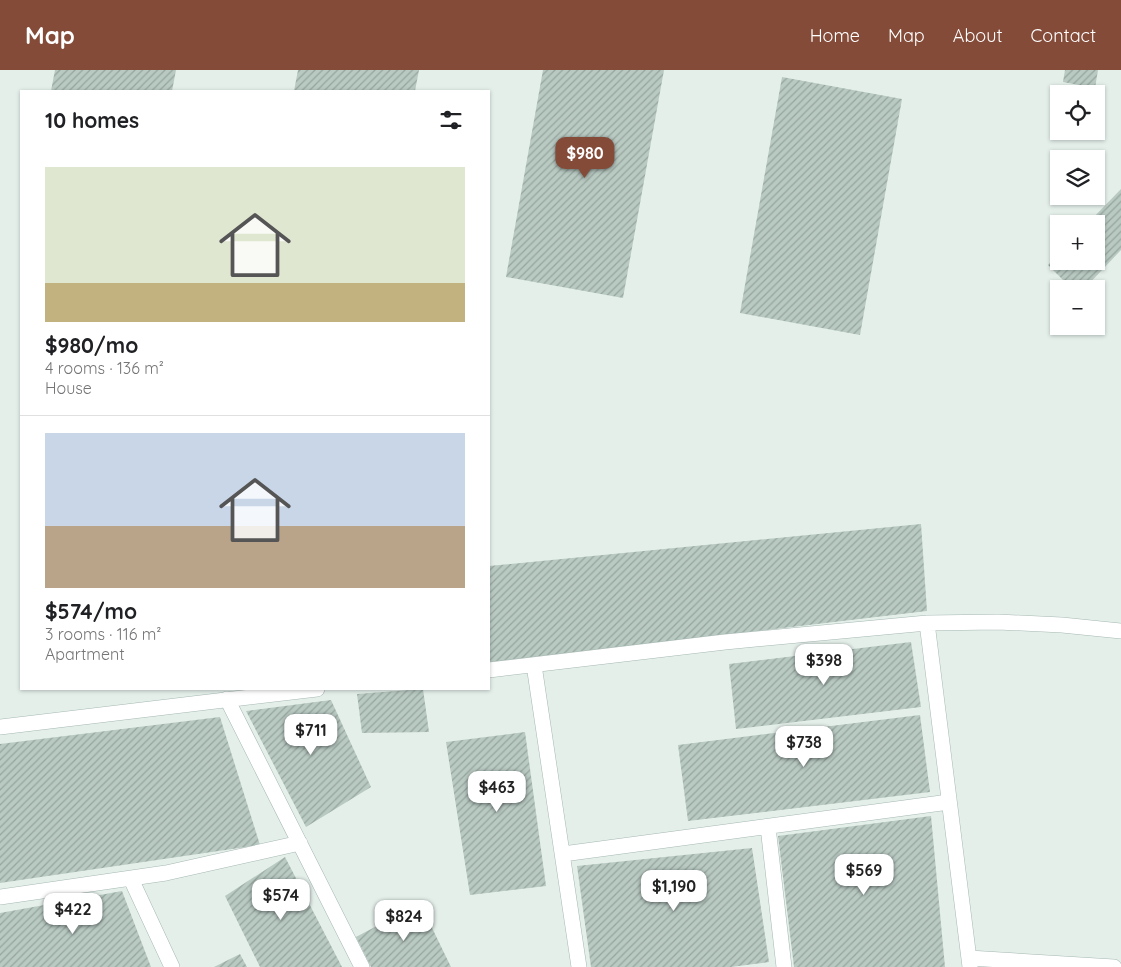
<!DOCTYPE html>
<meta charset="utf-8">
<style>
:root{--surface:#fff;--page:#f6f6f6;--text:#202124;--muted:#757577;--line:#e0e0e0;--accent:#844b39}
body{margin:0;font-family:Quicksand,sans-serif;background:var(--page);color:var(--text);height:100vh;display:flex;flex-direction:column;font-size:19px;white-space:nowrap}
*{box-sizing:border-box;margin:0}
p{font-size:16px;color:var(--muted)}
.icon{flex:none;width:28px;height:28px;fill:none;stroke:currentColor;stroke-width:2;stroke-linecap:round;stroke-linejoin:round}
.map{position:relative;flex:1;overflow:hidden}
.panel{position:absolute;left:20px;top:20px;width:470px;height:600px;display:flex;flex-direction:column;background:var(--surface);border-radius:0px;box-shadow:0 1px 4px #0004}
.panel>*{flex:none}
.tools{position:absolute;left:1050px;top:15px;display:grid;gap:10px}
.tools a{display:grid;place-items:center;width:55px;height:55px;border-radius:0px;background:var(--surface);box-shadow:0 1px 4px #0004;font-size:25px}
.price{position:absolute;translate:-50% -42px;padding:0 11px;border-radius:10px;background:#fff;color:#222;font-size:16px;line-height:32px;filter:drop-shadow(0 1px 2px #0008)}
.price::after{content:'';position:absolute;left:50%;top:30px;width:15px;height:11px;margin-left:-8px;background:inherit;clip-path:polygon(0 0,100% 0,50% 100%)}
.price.current{background:var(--accent);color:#fff}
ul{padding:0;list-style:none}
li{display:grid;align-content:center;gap:10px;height:265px;padding:0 25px}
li+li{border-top:1px solid var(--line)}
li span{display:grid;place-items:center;height:155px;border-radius:0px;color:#555}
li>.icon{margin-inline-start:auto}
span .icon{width:90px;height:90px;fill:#fffc;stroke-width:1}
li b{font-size:21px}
h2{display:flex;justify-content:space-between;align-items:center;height:60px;padding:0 25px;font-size:21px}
header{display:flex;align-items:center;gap:30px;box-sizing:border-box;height:70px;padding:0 25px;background:var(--accent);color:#fff}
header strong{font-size:24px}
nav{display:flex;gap:28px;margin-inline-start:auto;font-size:18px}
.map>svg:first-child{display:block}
</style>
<header>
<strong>Map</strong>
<nav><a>Home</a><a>Map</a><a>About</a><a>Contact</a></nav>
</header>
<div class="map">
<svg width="1121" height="897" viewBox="0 0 1121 897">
<defs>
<pattern id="building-hatch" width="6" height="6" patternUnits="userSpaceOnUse" patternTransform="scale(1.25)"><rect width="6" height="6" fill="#b9cac3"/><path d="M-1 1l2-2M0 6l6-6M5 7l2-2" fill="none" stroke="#96a69f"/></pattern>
</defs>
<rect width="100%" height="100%" fill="#e4efea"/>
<!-- building -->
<path fill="url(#building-hatch)" d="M55,0H176L172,21H51Z
M298,0H419L415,21H294Z
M543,0H664L623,228L506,207Z
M1065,0H1098L1095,18L1063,12Z
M782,7L902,29L860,265L740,243Z
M1058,30H1059V61L1052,60Z
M1121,119V180L1084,219H1072L1048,195L1059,183V191H1096V154H1087Z
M921,454L927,541L489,593V496Z
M911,572L921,637L736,659L729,594Z
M423,619L429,662L362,663L357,624Z
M331,630L371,717L306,757L246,641Z
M920,645L930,722L688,751L678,675Z
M220,647L260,775L0,813V674Z
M525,662L546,816L470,825L446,672Z
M931,746L945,897H794L778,766Z
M752,778L769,892L731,897H591L577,796Z
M285,787L342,897H260L225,826Z
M122,821L151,897H0V843Z
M420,833L451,897H371L356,867Z
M240,884L247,897H214Z"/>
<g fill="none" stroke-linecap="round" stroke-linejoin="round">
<!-- minor casing -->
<g stroke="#a6b8b2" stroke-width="16">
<path id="minor" d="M927,553L970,897
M534,595L579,897
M489,600L725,572L927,553L998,552L1062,555L1121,561
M227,629L362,897
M0,657L317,619
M768,757L784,897
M563,784L949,732
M131,809L172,897
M0,827L166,803L300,773
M969,888L1114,897"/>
</g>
<!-- minor -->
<use href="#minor" stroke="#fff" stroke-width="15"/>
</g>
</svg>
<div class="tools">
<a><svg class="icon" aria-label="locate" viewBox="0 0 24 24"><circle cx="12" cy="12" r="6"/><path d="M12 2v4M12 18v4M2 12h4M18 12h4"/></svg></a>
<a><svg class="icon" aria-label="layers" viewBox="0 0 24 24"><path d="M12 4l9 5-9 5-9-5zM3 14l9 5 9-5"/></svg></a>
<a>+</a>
<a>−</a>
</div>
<b class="price current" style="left:585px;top:109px">$980</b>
<b class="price" style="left:824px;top:616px">$398</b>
<b class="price" style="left:311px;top:686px">$711</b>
<b class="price" style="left:804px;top:698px">$738</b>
<b class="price" style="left:497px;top:743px">$463</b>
<b class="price" style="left:864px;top:826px">$569</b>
<b class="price" style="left:674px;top:842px">$1,190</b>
<b class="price" style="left:281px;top:851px">$574</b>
<b class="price" style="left:73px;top:865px">$422</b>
<b class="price" style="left:404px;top:872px">$824</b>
<section class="panel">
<h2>10 homes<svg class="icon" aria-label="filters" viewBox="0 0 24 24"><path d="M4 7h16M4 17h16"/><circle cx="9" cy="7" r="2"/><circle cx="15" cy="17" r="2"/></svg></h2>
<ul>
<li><span style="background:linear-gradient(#dfe7d0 75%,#c2b280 0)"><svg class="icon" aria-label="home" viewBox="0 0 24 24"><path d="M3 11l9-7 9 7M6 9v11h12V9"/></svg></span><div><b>$980/mo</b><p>4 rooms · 136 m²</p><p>House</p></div></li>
<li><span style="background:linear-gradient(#c9d6e8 60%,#b9a48a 0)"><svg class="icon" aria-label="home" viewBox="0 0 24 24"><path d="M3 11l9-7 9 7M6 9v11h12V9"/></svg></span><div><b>$574/mo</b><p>3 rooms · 116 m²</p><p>Apartment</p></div></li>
</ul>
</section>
</div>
